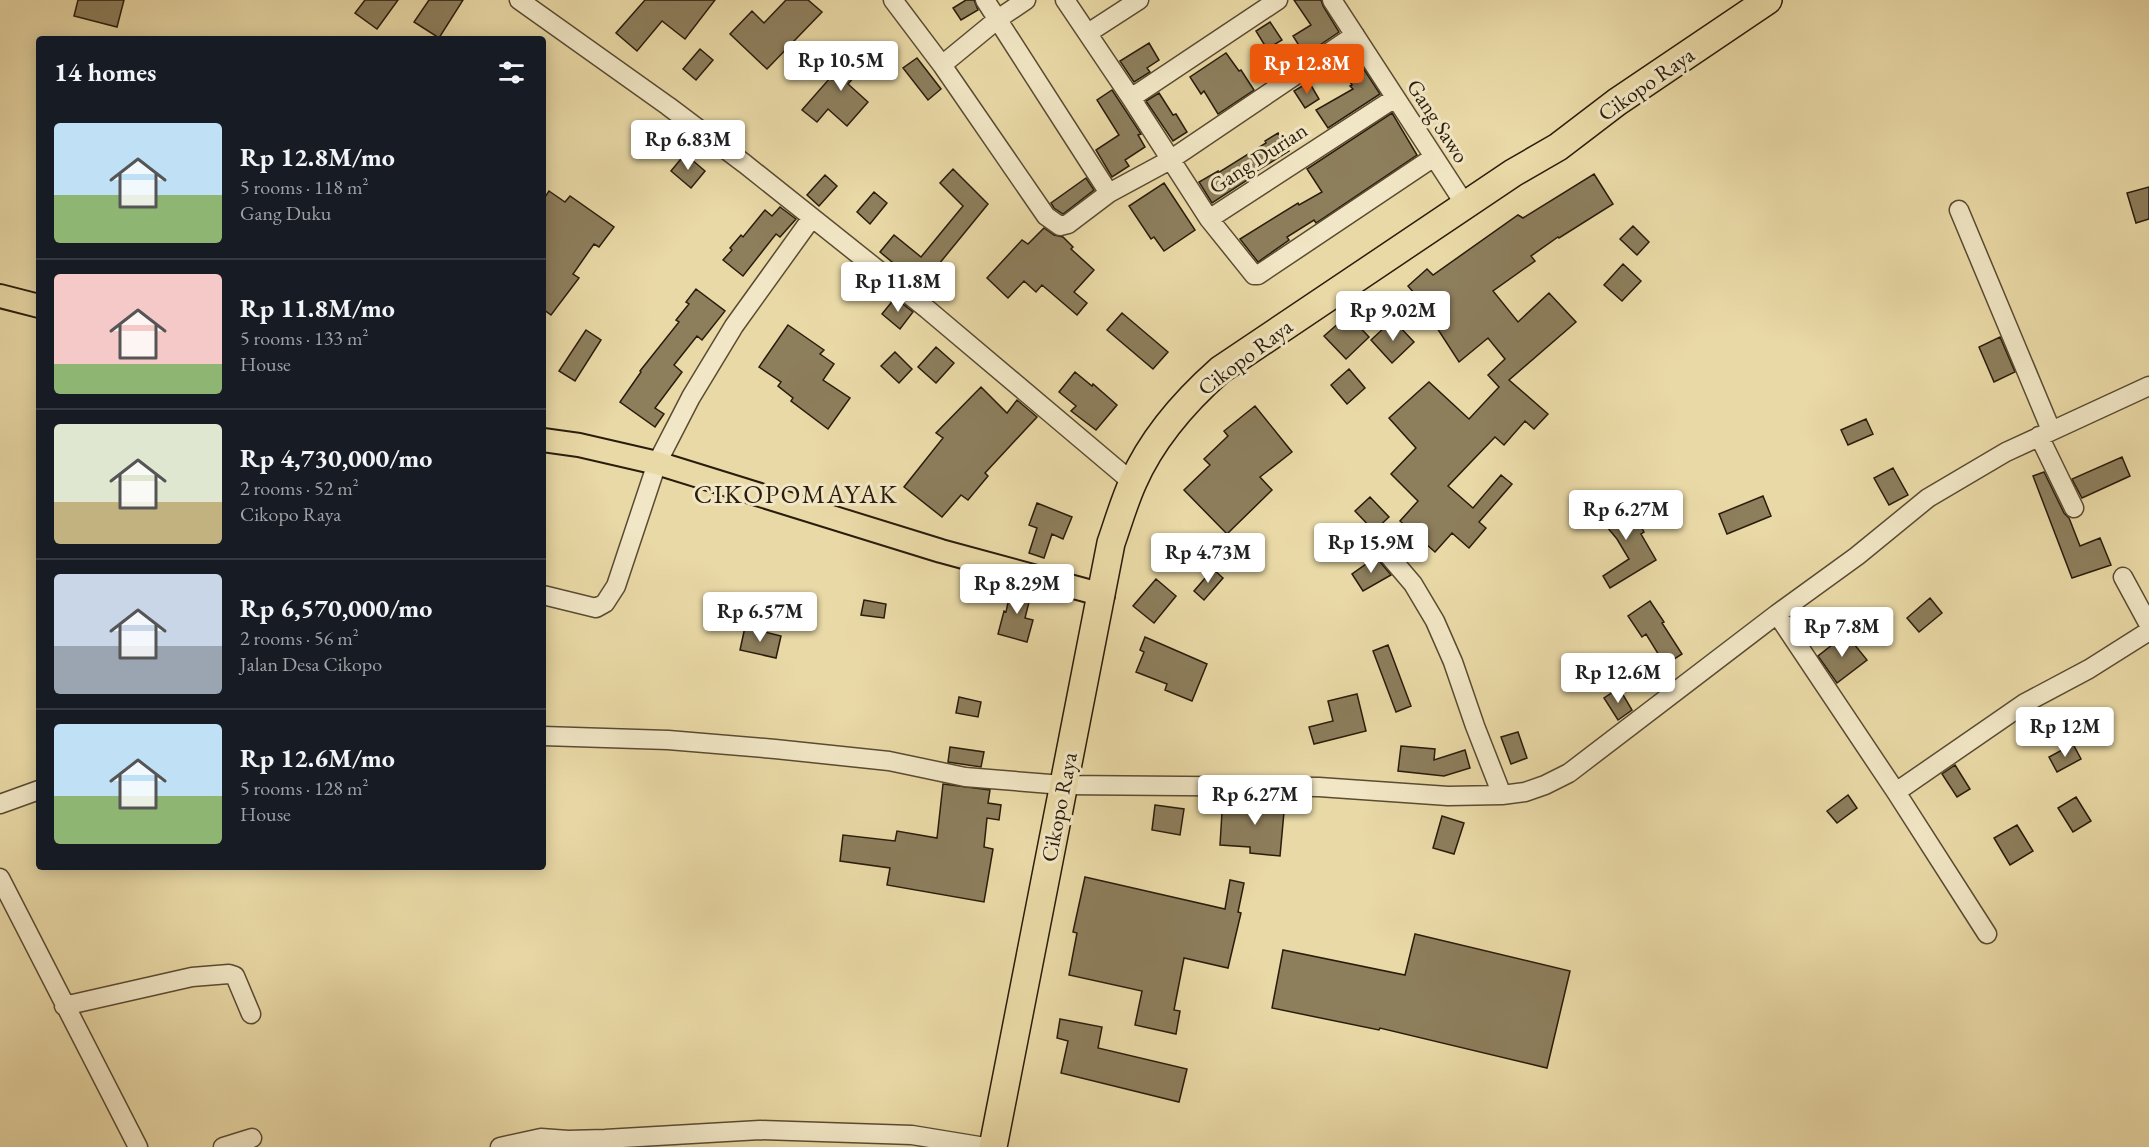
<!DOCTYPE html>
<meta charset="utf-8">
<style>
:root{--surface:#171b24;--page:#242831;--text:#f1f3f6;--muted:#9ea1a6;--line:#363941;--accent:#ea580c}
body{margin:0;font-family:"EB Garamond",serif;background:var(--page);color:var(--text);height:100vh;display:flex;flex-direction:column;font-size:22px;white-space:nowrap}
*{box-sizing:border-box;margin:0}
p{font-size:20px;color:var(--muted)}
.icon{flex:none;width:33px;height:33px;fill:none;stroke:currentColor;stroke-width:2;stroke-linecap:round;stroke-linejoin:round}
.map{position:relative;flex:1;overflow:hidden}
.drawer{position:absolute;left:36px;top:36px;width:510px;height:834px;display:flex;flex-direction:column;background:var(--surface);border-radius:6px;box-shadow:0 3px 15px #0003}
.drawer>*{flex:none}
.price{position:absolute;translate:-50% -51px;padding:0 14px;border-radius:6px;background:#fff;color:#222;font-size:20px;line-height:39px;filter:drop-shadow(0 2px 3px #0008)}
.price::after{content:'';position:absolute;left:50%;top:36px;width:18px;height:14px;margin-left:-9px;background:inherit;clip-path:polygon(0 0,100% 0,50% 100%)}
.price.active{background:var(--accent);color:#fff}
ul{padding:0;list-style:none}
li{display:flex;align-items:center;gap:18px;height:150px;padding:0 18px}
li+li{border-top:2px solid var(--line)}
li span{display:grid;place-items:center;flex:none;width:168px;height:120px;border-radius:6px;color:#555}
li>.icon{margin-inline-start:auto}
span .icon{width:72px;height:72px;fill:#fffc;stroke-width:1}
li b{font-size:26px}
h2{display:flex;justify-content:space-between;align-items:center;height:72px;padding:0 18px;font-size:26px}
.map>svg:first-child{display:block}
</style>
<div class="map">
<svg width="2149" height="1147" viewBox="0 0 2149 1147">
<rect width="100%" height="100%" fill="#e9d9a6"/>
<filter id="stains"><feTurbulence type="fractalNoise" baseFrequency=".00333" numOctaves="4"/><feColorMatrix values="0 0 0 0 .2 0 0 0 0 .09 0 0 0 0 .02 0 0 0 .5 -.17"/></filter>
<radialGradient id="worn" r=".72"><stop offset=".6" stop-color="#630" stop-opacity="0"/><stop offset="1" stop-color="#630" stop-opacity=".3"/></radialGradient>
<!-- building -->
<path fill="#8d7e5c" stroke="#2a1c0c" stroke-width="1.5" d="M78,0H124L117,27L74,16Z
M365,0H398L377,29L355,13Z
M429,0H463L439,38L414,22Z
M645,0H715L685,39L662,21L637,51L616,33Z
M786,0H808L822,12L767,69L730,34L752,11L764,23Z
M966,0H974L978,10L961,20L953,8Z
M1294,0H1321L1323,6L1339,32L1305,55L1293,36L1311,25Z
M1270,22L1282,40L1267,49L1256,31Z
M864,43L875,53L848,84L868,102L847,126L828,109L817,122L802,110L830,78L832,80Z
M1149,43L1159,60L1147,68L1150,72L1134,82L1120,61Z
M700,49L713,60L696,80L683,69Z
M1352,51L1380,94L1328,128L1316,110L1353,89L1350,86L1352,85L1337,61Z
M1226,53L1239,71L1241,70L1254,90L1218,114L1204,91L1201,94L1190,77Z
M917,58L941,89L928,100L903,68Z
M1309,82L1319,99L1305,108L1294,91Z
M1112,90L1141,134L1138,135L1145,147L1125,160L1129,166L1112,177L1096,150L1119,135L1097,100Z
M1159,93L1173,115L1176,114L1187,132L1173,141L1146,101Z
M1392,113L1417,155L1316,223L1314,220L1287,237L1289,240L1258,262L1240,239L1298,203L1299,205L1322,192L1307,169Z
M1278,133L1289,151L1247,177L1249,179L1212,203L1199,182L1218,171V173L1266,143L1265,141Z
M685,154L705,171L691,188L671,171Z
M953,169L988,204L921,286L880,252L894,235L921,257L963,206L940,183Z
M1594,174L1613,204L1559,238L1558,237L1531,256L1535,261L1493,291L1518,322L1549,293L1576,322L1509,380L1548,414L1534,429L1525,421L1504,445L1495,437L1448,486L1473,508L1501,475L1512,484L1479,522L1486,528L1469,548L1452,533L1435,552L1400,521L1418,501L1391,474L1416,448L1389,418L1429,382L1469,419L1499,387L1488,375L1505,359L1488,338L1459,362L1428,314L1426,315L1412,295L1414,293L1408,286L1427,269L1433,275L1518,215L1523,218Z
M825,175L837,186L819,206L807,195Z
M1086,178L1094,190L1063,214L1054,208L1051,203Z
M1164,183L1195,230L1164,251L1154,237L1151,239L1129,206Z
M2149,187V219L2136,223L2127,193Z
M549,191L565,202L570,196L614,227L599,247L594,244L573,274L579,278L551,315L543,309V200Z
M874,192L887,203L870,224L857,212Z
M780,207L796,219L780,237L776,234L743,276L723,260L732,250L730,248L741,235L743,237L765,210L772,216Z
M1633,226L1649,242L1637,255L1620,239Z
M1044,228L1054,235L1063,237L1073,247L1071,249L1094,270L1074,292L1087,303L1077,315L1042,285L1036,292L1024,281L1008,298L987,278L1022,240L1028,244Z
M1623,264L1641,281L1622,301L1604,285Z
M696,289L725,311L702,340L697,336L674,365L682,372L655,408L664,414L655,427L620,402L641,372L640,371L679,322L676,320L689,304L686,302Z
M895,298L913,312L900,329L882,314Z
M1122,313L1168,352L1153,369L1107,330Z
M1348,315L1369,337L1346,359L1324,336Z
M1396,323L1414,342L1392,363L1371,340L1384,328L1388,331Z
M788,325L824,350L820,354L834,364L823,380L850,398L828,429L791,401L793,398L778,386L781,382L759,367Z
M586,330L601,340L575,381L559,371Z
M2000,337L2015,372L1994,382L1979,347Z
M936,347L954,363L936,383L918,367Z
M895,352L912,369L899,383L881,366Z
M1349,369L1365,388L1347,404L1331,385Z
M1075,372L1092,386L1093,384L1117,405L1096,430L1071,411L1076,406L1059,392Z
M981,387L1007,413L1017,400L1037,417L985,473L988,476L968,500L961,495L942,517L904,487L943,438L936,433Z
M1255,406L1292,452L1260,477L1272,490L1227,534L1184,490L1210,465L1204,459L1228,436L1224,431Z
M1866,419L1873,434L1848,445L1841,430Z
M2122,457L2130,476L2082,498L2072,479Z
M1893,468L1908,495L1889,505L1874,478Z
M2044,472L2064,513L2069,518L2080,546L2100,538L2111,565L2072,578L2033,476Z
M1763,496L1771,516L1727,534L1719,514Z
M1370,497L1389,517L1374,531L1355,511Z
M1619,497L1635,516L1644,532L1641,534L1656,560L1610,588L1603,576L1629,559L1617,539L1597,515Z
M1037,503L1072,517L1063,539L1052,534L1044,558L1029,553L1037,528L1029,525Z
M1376,557L1391,575L1363,591L1352,574Z
M1213,569L1223,578L1204,600L1194,591Z
M1156,579L1176,596L1154,623L1133,606Z
M1012,584L1032,590L1025,618L1033,620L1027,642L998,634L1004,611L1006,612Z
M1930,598L1942,613L1919,632L1907,618Z
M864,600L886,604L884,618L861,615Z
M1650,601L1664,622L1662,623L1682,654L1665,665L1646,634L1642,637L1628,616Z
M745,627L781,636L776,658L740,650Z
M1846,634L1867,660L1837,683L1818,656Z
M1145,637L1207,664L1192,701L1165,690L1167,684L1136,672L1144,652L1140,650Z
M1388,645L1411,706L1396,712L1373,651Z
M1619,688L1632,710L1618,720L1604,698Z
M1357,694L1366,731L1314,744L1309,727L1333,721L1328,701Z
M959,697L981,702L978,717L956,713Z
M1518,732L1527,758L1511,764L1501,737Z
M2073,744L2081,759L2057,772L2049,757Z
M1401,746L1435,749L1434,760L1465,750L1470,768L1444,776L1398,771Z
M950,747L984,752L981,767L948,762Z
M1955,765L1970,789L1957,797L1942,774Z
M943,784L990,790L988,803L1001,805L999,820L987,818L984,847L993,849L984,902L887,885L890,868L840,861L843,835L895,841L897,831L937,838Z
M1848,795L1857,808L1837,823L1827,811Z
M2076,797L2091,821L2073,832L2058,808Z
M1239,798L1285,801L1280,856L1250,853V847L1220,845L1222,812L1237,813Z
M1290,798H1305V813H1290Z
M1155,805L1184,809L1180,835L1152,830Z
M1442,816L1464,823L1454,854L1433,848Z
M2017,825L2033,851L2010,865L1994,838Z
M1085,877L1225,909L1230,880L1244,883L1238,912L1241,913L1228,968L1184,958L1174,1010L1180,1011L1176,1034L1135,1025L1142,991L1069,975L1077,933L1073,932Z
M1415,934L1570,971L1547,1068L1380,1028L1379,1030L1272,1008L1283,950L1405,975Z
M1060,1019L1102,1027L1098,1048L1187,1069L1179,1102L1061,1073L1068,1041L1057,1038Z"/>
<g fill="none" stroke-linecap="round" stroke-linejoin="round">
<!-- minor casing -->
<g stroke="#5a4b32" stroke-width="21">
<path id="minor" d="M519,0L668,106L745,164L927,309L1132,482
M893,0L942,65L1046,216L1060,226L1068,224L1109,193L1170,160L1355,35
M985,0L1109,193
M1065,0L1131,98L1209,219L1254,275H1258L1434,157
M1332,0L1466,206
M1088,33L1139,0
M942,65L998,19L1026,0
M1131,98L1278,0
M1959,210L2051,430
M1209,219L1395,98
M2039,436L2074,508
M1384,550L1413,584L1435,621L1453,662L1475,726L1502,795
M2123,577L2149,625
M543,595L596,608L605,603L616,586L657,463L691,397L734,326L811,219
M1777,614L1896,792L1987,934
M543,736L668,740L775,749L889,761L965,777L1063,785L1319,787L1448,796L1502,795L1525,792L1545,785L1569,773L1777,614L1857,556L1928,498L2006,452L2149,386
M1896,792L2025,703L2089,669L2149,631
M0,804L39,790
M0,878L138,1147
M64,1006L192,977L229,974L235,976L251,1014
M223,1147L252,1138
M500,1147L541,1138L568,1140L605,1139L760,1130L912,1135L985,1147"/>
</g>
<!-- major casing -->
<g stroke="#2a1c0c" stroke-width="26">
<path id="major" d="M0,296L39,306
M543,440L579,445L657,463L941,551L1103,595"/>
</g>
<!-- highway casing -->
<g stroke="#2a1c0c" stroke-width="30">
<path id="highway" d="M993,1147L1111,543C1118,523 1124,502 1133,482C1152,439 1185,401 1220,370L1513,173L1558,147L1617,102L1768,0"/>
</g>
<!-- minor -->
<use href="#minor" stroke="#f1e6c5" stroke-width="18"/>
<!-- major -->
<use href="#major" stroke="#e9d9a6" stroke-width="22"/>
<!-- highway -->
<use href="#highway" stroke="#e9d9a6" stroke-width="27"/>
</g>
<g text-anchor="middle" dominant-baseline="central" stroke-width="6" stroke-linejoin="round" paint-order="stroke">
<!-- street labels -->
<g font-size="22" fill="#2a1c0c" stroke="#f1e6c5">
<text transform="translate(1646 84) rotate(-35)">Cikopo Raya</text>
<text transform="translate(1438 121) rotate(57)">Gang Sawo</text>
<text transform="translate(1258 158) rotate(-33)">Gang Durian</text>
<text transform="translate(1245 357) rotate(-37)">Cikopo Raya</text>
<text transform="translate(1059 807) rotate(-79)">Cikopo Raya</text>
</g>
<!-- quarter labels -->
<g font-size="26" letter-spacing="1.5" fill="#2a1c0c" stroke="#f1e6c5">
<text x="796" y="494">CIKOPOMAYAK</text>
</g>
</g>
<rect width="100%" height="100%" filter="url(#stains)"/>
<rect width="100%" height="100%" fill="url(#worn)"/>
</svg>
<b class="price" style="left:841px;top:92px">Rp 10.5M</b>
<b class="price active" style="left:1307px;top:95px">Rp 12.8M</b>
<b class="price" style="left:688px;top:171px">Rp 6.83M</b>
<b class="price" style="left:898px;top:313px">Rp 11.8M</b>
<b class="price" style="left:1393px;top:342px">Rp 9.02M</b>
<b class="price" style="left:1626px;top:541px">Rp 6.27M</b>
<b class="price" style="left:1371px;top:574px">Rp 15.9M</b>
<b class="price" style="left:1208px;top:584px">Rp 4.73M</b>
<b class="price" style="left:1017px;top:615px">Rp 8.29M</b>
<b class="price" style="left:760px;top:643px">Rp 6.57M</b>
<b class="price" style="left:1842px;top:658px">Rp 7.8M</b>
<b class="price" style="left:1618px;top:704px">Rp 12.6M</b>
<b class="price" style="left:2065px;top:758px">Rp 12M</b>
<b class="price" style="left:1255px;top:826px">Rp 6.27M</b>
<section class="drawer">
<h2>14 homes<svg class="icon" aria-label="filters" viewBox="0 0 24 24"><path d="M4 7h16M4 17h16"/><circle cx="9" cy="7" r="2"/><circle cx="15" cy="17" r="2"/></svg></h2>
<ul>
<li><span style="background:linear-gradient(#bfe0f5 60%,#8fb573 0)"><svg class="icon" aria-label="home" viewBox="0 0 24 24"><path d="M3 11l9-7 9 7M6 9v11h12V9"/></svg></span><div><b>Rp 12.8M/mo</b><p>5 rooms · 118 m²</p><p>Gang Duku</p></div></li>
<li><span style="background:linear-gradient(#f6c9c9 75%,#8fb573 0)"><svg class="icon" aria-label="home" viewBox="0 0 24 24"><path d="M3 11l9-7 9 7M6 9v11h12V9"/></svg></span><div><b>Rp 11.8M/mo</b><p>5 rooms · 133 m²</p><p>House</p></div></li>
<li><span style="background:linear-gradient(#dfe7d0 65%,#c2b280 0)"><svg class="icon" aria-label="home" viewBox="0 0 24 24"><path d="M3 11l9-7 9 7M6 9v11h12V9"/></svg></span><div><b>Rp 4,730,000/mo</b><p>2 rooms · 52 m²</p><p>Cikopo Raya</p></div></li>
<li><span style="background:linear-gradient(#c9d6e8 60%,#9aa5b1 0)"><svg class="icon" aria-label="home" viewBox="0 0 24 24"><path d="M3 11l9-7 9 7M6 9v11h12V9"/></svg></span><div><b>Rp 6,570,000/mo</b><p>2 rooms · 56 m²</p><p>Jalan Desa Cikopo</p></div></li>
<li><span style="background:linear-gradient(#bfe0f5 60%,#8fb573 0)"><svg class="icon" aria-label="home" viewBox="0 0 24 24"><path d="M3 11l9-7 9 7M6 9v11h12V9"/></svg></span><div><b>Rp 12.6M/mo</b><p>5 rooms · 128 m²</p><p>House</p></div></li>
</ul>
</section>
</div>
